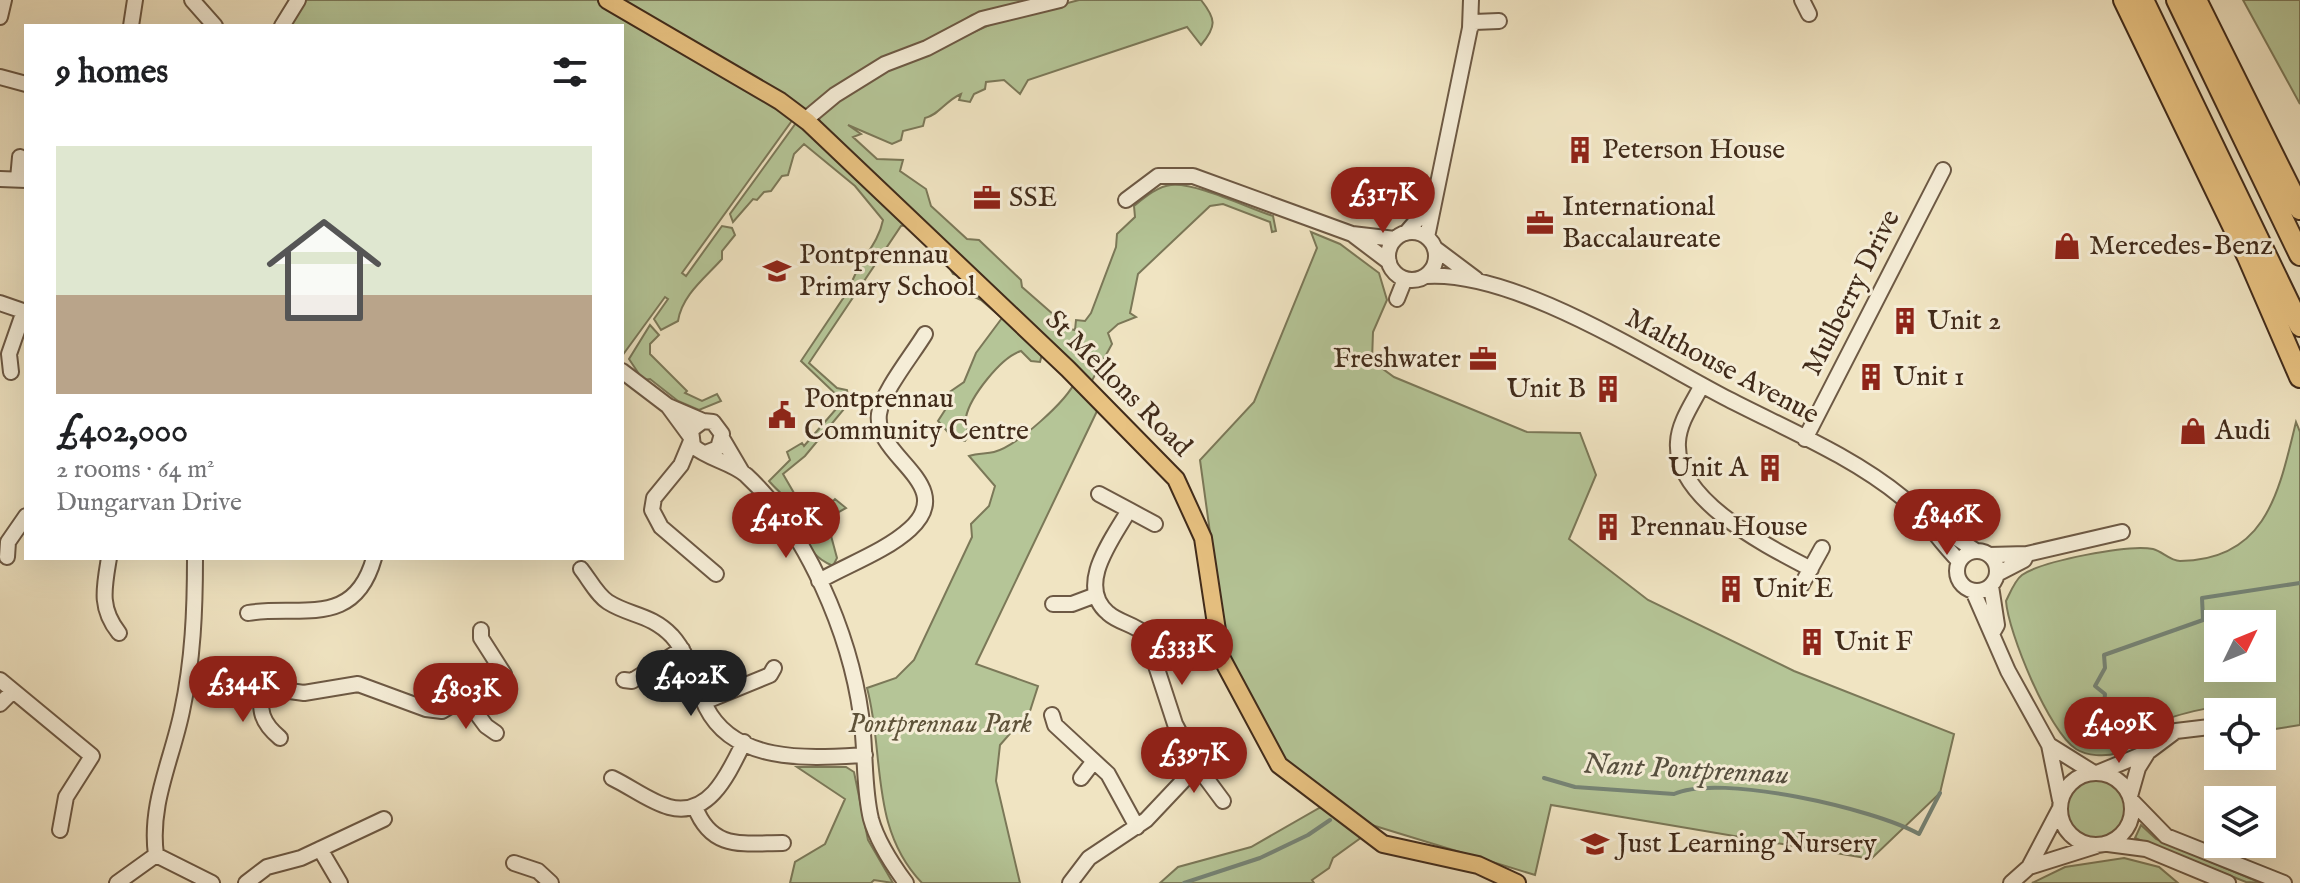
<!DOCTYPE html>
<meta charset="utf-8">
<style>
:root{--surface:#fff;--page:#f2f2f2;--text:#202124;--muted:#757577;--accent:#8f2418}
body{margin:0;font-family:"IM FELL English",serif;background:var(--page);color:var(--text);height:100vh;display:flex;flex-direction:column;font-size:30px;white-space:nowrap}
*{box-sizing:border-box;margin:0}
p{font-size:26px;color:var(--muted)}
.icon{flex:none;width:44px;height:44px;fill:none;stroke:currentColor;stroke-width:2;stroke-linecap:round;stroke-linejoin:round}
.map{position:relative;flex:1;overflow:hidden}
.details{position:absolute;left:24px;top:24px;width:600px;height:536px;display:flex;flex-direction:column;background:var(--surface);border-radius:0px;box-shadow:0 8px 32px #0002}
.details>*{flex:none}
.needle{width:52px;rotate:47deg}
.fabs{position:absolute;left:2204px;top:610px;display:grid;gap:16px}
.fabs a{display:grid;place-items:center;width:72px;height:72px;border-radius:0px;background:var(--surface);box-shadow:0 8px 32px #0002;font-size:40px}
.price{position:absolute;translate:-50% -68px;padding:0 18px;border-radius:28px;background:var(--accent);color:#fff;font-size:26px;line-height:52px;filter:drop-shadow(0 2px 4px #0008)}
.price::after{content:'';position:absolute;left:50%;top:48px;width:24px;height:18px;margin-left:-12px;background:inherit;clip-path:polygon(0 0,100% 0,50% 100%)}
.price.on{background:#222;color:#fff}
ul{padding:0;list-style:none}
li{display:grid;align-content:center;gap:16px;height:424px;padding:0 32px}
li span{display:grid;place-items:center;height:248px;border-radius:0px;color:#555}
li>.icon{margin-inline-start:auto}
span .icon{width:144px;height:144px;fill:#fffc;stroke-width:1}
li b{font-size:34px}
h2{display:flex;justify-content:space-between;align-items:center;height:96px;padding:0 32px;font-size:34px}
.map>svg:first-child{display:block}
</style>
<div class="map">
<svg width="2300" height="883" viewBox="0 0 2300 883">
<rect width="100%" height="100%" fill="#f0e4c2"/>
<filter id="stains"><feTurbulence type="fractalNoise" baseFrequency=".0025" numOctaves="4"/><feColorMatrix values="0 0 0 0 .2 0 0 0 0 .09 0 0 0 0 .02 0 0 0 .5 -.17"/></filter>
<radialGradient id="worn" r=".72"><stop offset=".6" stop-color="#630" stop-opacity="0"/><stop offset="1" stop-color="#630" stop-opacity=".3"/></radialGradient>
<!-- green -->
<path fill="#b5c597" stroke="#7b7858" stroke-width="2" fill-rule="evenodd" d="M305,0H597L731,78L791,118V122L682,273L686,276L722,226L732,228L735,235L722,251V259C705,278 682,295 678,321L661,330L654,319L668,299L665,297L622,356V26H289Z
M615,0H1032L972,15L874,77L996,22L1079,0H1201C1216,19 1217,26 1201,45L1187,27L1028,80L1020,94L1004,80L986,82L985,89L974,94L970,102L959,100L961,94C945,101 939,115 925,118L923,126L903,131L901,140L892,144L848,125L861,134L853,137L877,159L903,160L900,171L926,189L931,206L967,239L979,240L1021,280L1022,287L1070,329L1075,330L1076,320L1085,321L1091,313L1116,247L1117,234L1135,217L1134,206C1144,198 1158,186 1171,185C1195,182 1248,208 1273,216L1276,231L1272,232L1270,222L1223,204L1210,206L1138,274L1130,313L1136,317L1118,324L1108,333L1112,344L1089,386L1043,350L1040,362L1031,361L1021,351C1001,357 970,397 966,417C965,422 968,430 969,435L965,441L954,439L938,421L947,407L935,402L964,382L976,353L1002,318L981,300L966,293L963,277L953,274L945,260L907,225L901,226L809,363L837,388L847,390L849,403L805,456L783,474L794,493L802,494L821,513L835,499L846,508L835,514V525L830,532L837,558L833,566C806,554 810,543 799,516C794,503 778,492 769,481L790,460L787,452L802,443L804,446L843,401L801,361L850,288C856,263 878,246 883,220L855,186L804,144L794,154L788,175L782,176L771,191L764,192L757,200L753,199L733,222L730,214L796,123L821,131L819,118Z
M2243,0H2300V104Z
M1311,232L1340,244L1379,273L1387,300L1373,332L1372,361L1394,377L1527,432L1580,433L1596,475L1569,539L1648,600L1794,671L1954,734L1940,793L1871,859L1551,805L1535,875L1362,822L1286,761L1227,656L1200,460L1254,402L1317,248Z
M650,325L659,335L650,344V354L687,391L685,393L702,401L717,394L721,401L699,410L678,401L650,379L643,380L629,359Z
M1076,380L1098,409L976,664L1038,686L1030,711L1000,745L996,781L1020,883H922C869,828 885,754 867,688L896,678L914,660L972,537L971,524L989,506L995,486L969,456C978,453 986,454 994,452C1017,446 1067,401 1076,380Z
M2296,422L2300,432V725L2262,731V712H2231L2227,704C2206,709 2182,712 2162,721C2145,728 2137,748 2118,753C2105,757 2087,756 2076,749C2049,732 2008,632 2006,601C2010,593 2015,580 2022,575C2042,561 2129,544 2153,549C2162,551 2170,561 2180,561C2267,560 2279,491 2296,422ZM2218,624H2262V668H2218Z
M797,767H846L854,772L868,840L893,883L874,880L871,883H790L795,862L825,844L845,799Z
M2065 809a30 30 0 1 1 60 0a30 30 0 1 1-60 0Z
M1321,807L1362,837L1333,858L1329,868L1312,880L1314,883H1160L1178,867L1251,847Z
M2141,825L2156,839L2261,883L2246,882L2135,838Z
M2124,858L2159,867L2178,883H2032L2065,867Z"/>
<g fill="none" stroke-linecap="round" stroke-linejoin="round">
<!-- stream -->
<path stroke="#768476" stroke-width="4" d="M2077,719L2104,706L2105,694L2095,686L2105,668L2104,655L2203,620L2202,598L2300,583
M1544,778L1575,787L1674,794C1719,773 1875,809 1919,834L1940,793
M1184,883L1260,858L1308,835L1330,820"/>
<!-- minor casing -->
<g stroke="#6d5944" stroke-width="18">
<path id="minor" d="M192,0L215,26
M1802,0L1809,14
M0,17L4,0
M131,26L135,0
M282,26L298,0
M1470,28L1474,22L1499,21
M0,77L26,84
M805,120L835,95L885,64L927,48L982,19L1060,0
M0,179L26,180
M18,179L20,157
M1126,200L1158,176H1193L1352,234L1389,262
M1388 256a24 24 0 1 1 48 0a24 24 0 1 1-48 0Z
M1406,233L1431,204
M1352,234L1395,239
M1427,237L1470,28L1471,0
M1436,249L1476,279
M1426,276C1515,270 1649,358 1728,399C1786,429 1852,456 1903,498C1925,517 1938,540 1959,561
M1397,299L1405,279
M0,303L26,312
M622,371L668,406L690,436
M11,372L9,354L24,311
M1702,385C1693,403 1679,422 1678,442C1674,500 1767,546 1811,569
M668,406L703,421
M722,438L742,472
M1805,439L1943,170
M691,441L681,465L654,498L652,510L661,527L716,574
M708,452L718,448L722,434L713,422L703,421L691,430L693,446C708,459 731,462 746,475C807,531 850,635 861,715C866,749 863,786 871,819C877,841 892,864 906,883
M1129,510L1155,524
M1930,525L1938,526L1976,551
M1957 571a20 20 0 1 1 40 0a20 20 0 1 1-40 0Z
M1989,555L2027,554L2122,532
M7,557L8,542L26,516
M109,558C104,588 99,608 119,633
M581,569C589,579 597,595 608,602C630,616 651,614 672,636C690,656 695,683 706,707C735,765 812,758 865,755
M1997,574L2024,560L2027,554
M819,581C847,565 886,551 910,529C959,484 873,457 879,414C882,392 913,354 925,334
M1801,586L1822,548
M1991,586L1997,625L1993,632
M1973,591L2008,671L2049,745L2060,800
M1053,604H1072L1096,595
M248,613C299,604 354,630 374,558
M189,677L304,693L358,684L426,709L442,711L504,674L481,638V630
M0,680L92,756L66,797L60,830
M624,680L632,681L682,649
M262,687C259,711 261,722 280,738
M466,699L486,726L496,733
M704,702L770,675L774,668
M0,704L12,692
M1052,715L1055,725L1108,774L1137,827
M2049,745L2094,773
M1197,766L1223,801
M2060 809a36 36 0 1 1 72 0a36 36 0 1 1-72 0Z
M2097,773L2148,752L2176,731L2218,726
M612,778C631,787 650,802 669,807C710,818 729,772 744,742
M1081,778L1094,761
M2130,796L2138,768L2148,752
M2131,800L2166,836L2284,883
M695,807C712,851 743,843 783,843
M2108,844L2146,849L2228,883
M320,849L340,883
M156,855C149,804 172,760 182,711C193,660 195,610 195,558
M156,855L212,883
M514,863L538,871L551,883
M2029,867L2096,846
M117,883L156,855
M246,883L267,867L301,858L384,819
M1070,883L1089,858L1146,820L1197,766L1175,724L1146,635C1135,624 1119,623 1108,613C1075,585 1114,537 1129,510L1099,494
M2011,883L2029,867L2059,810"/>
</g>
<!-- major casing -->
<g stroke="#412b1a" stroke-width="20">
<path id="major" d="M607,0L780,101L808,122L1068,369L1176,479L1203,538L1221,657L1279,765L1383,844L1478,865L1517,883"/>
</g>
<!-- highway casing -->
<g stroke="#412b1a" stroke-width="24">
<path id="highway" d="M2124,0L2248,257L2300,377
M2143,0L2300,326
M2177,0L2300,255
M2196,0L2300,209"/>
</g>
<!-- minor -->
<use href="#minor" stroke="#f5edd7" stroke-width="14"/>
<!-- major -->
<use href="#major" stroke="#e8c281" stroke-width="16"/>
<!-- highway -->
<use href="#highway" stroke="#e8c281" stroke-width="20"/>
</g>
<!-- icons -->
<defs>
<g id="building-bare" transform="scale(2.16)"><path d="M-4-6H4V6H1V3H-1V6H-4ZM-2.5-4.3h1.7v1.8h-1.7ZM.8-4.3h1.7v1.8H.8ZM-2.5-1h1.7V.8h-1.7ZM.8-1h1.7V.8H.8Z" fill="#8f2418" stroke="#f5edd7" stroke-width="2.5" paint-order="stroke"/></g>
<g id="office-bare" transform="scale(2.16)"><path d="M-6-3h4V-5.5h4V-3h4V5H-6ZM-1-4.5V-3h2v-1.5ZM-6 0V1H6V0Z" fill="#8f2418" stroke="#f5edd7" stroke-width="2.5" paint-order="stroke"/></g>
<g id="shop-bare" transform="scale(2.16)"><path d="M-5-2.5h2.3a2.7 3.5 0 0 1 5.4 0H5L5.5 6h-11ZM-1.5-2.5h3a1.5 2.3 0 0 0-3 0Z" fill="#8f2418" stroke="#f5edd7" stroke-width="2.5" paint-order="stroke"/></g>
<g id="school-bare" transform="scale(2.16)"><path d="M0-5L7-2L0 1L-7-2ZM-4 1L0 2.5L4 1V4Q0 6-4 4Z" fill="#8f2418" stroke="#f5edd7" stroke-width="2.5" paint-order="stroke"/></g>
<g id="civic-bare" transform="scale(2.16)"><path d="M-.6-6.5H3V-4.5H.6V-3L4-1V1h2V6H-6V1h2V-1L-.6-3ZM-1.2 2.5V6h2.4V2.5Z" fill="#8f2418" stroke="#f5edd7" stroke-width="2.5" paint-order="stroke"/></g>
</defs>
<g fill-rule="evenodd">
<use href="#building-bare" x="1580" y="150"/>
<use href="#office-bare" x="987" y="198"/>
<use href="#office-bare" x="1540" y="223"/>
<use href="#shop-bare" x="2067" y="246"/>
<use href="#school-bare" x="777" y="271"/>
<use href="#building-bare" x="1905" y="321"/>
<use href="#office-bare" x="1483" y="359"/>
<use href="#building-bare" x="1871" y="377"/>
<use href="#building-bare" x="1608" y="389"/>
<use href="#civic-bare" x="782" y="415"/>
<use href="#shop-bare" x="2193" y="431"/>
<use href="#building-bare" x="1770" y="468"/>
<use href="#building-bare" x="1608" y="527"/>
<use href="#building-bare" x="1731" y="589"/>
<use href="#building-bare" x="1812" y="642"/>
<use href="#school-bare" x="1595" y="844"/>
</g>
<g text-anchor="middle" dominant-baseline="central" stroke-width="6" stroke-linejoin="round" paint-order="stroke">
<!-- poi labels -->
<g font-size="28" fill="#412b1a" stroke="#f5edd7" text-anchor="start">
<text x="1602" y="150">Peterson House</text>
<text x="1009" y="198">SSE</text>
<text x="1562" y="207">International<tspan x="1562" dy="32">Baccalaureate</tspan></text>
<text x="2089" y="246">Mercedes-Benz</text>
<text x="799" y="255">Pontprennau<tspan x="799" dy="32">Primary School</tspan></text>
<text x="1927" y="321">Unit 2</text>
<text x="1461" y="359" text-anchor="end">Freshwater</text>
<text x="1893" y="377">Unit 1</text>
<text x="1586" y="389" text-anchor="end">Unit B</text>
<text x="804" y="399">Pontprennau<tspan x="804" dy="32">Community Centre</tspan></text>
<text x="2215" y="431">Audi</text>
<text x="1748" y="468" text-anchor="end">Unit A</text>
<text x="1630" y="527">Prennau House</text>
<text x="1753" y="589">Unit E</text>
<text x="1834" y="642">Unit F</text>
<text x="1617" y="844">Just Learning Nursery</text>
</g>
<!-- street labels -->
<g font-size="28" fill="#412b1a" stroke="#f5edd7">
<text transform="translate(1852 293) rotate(-63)">Mulberry Drive</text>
<text transform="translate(1722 367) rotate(28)">Malthouse Avenue</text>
<text transform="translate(1118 384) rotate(45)">St Mellons Road</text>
</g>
<!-- park labels -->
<g font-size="28" font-style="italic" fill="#5e5239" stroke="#f5edd7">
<text x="940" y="724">Pontprennau Park</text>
</g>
<!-- water labels -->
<g font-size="30" font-style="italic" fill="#575040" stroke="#f5edd7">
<text transform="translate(1686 770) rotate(3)">Nant Pontprennau</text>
</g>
</g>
<rect width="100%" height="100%" filter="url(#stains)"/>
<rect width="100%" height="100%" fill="url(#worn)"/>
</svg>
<div class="fabs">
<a><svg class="needle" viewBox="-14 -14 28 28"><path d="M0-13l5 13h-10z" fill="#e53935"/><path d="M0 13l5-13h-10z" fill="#757577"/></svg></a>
<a><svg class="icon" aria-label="locate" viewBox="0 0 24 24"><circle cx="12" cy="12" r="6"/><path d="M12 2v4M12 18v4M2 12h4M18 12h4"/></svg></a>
<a><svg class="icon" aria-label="layers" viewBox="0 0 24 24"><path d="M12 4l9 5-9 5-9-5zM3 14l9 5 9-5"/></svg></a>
</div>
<b class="price" style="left:1383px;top:235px">£317K</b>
<b class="price" style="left:1947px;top:557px">£846K</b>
<b class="price" style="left:786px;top:560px">£410K</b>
<b class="price" style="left:1182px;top:687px">£333K</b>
<b class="price on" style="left:691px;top:718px">£402K</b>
<b class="price" style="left:243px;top:724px">£344K</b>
<b class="price" style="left:466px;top:731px">£803K</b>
<b class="price" style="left:2119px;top:765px">£409K</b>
<b class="price" style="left:1194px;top:795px">£397K</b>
<section class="details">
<h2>9 homes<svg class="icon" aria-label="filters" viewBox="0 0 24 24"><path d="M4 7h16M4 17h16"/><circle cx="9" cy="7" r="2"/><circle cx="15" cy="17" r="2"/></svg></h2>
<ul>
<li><span style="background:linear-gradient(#dfe7d0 60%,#b9a48a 0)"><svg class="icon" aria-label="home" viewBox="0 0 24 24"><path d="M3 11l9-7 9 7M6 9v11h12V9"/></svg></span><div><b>£402,000</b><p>2 rooms · 64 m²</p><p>Dungarvan Drive</p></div></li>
</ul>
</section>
</div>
